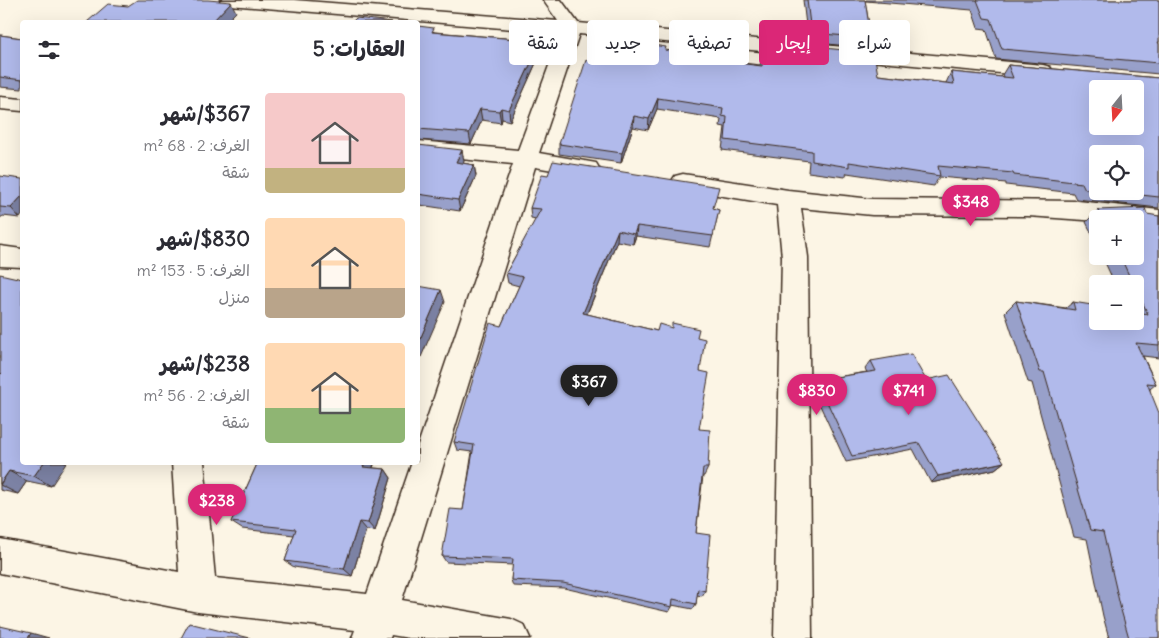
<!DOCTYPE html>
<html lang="ar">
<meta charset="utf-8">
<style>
:root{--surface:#fff;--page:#f2f2f3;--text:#2b2b33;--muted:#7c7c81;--accent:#db2777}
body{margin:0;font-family:Delius,"Playpen Sans Arabic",sans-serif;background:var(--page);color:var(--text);direction:rtl;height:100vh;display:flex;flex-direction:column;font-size:19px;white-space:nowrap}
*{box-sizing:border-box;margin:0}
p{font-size:16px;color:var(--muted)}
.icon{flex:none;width:28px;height:28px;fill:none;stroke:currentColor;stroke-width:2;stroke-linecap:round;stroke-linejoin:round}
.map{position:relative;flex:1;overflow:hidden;direction:ltr}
.panel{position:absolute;left:20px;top:20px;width:400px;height:445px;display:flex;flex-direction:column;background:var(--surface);border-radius:5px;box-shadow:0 5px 20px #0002;direction:rtl}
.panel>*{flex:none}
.banner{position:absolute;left:435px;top:20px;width:475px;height:45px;direction:rtl;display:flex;gap:10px}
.needle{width:32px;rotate:198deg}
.buttons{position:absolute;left:1089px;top:80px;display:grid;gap:10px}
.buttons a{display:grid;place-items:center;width:55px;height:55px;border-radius:5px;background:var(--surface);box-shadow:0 5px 20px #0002;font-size:25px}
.price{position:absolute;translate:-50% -42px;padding:0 11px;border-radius:18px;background:var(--accent);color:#fff;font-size:16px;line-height:32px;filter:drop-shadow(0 1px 2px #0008)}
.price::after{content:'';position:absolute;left:50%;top:30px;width:15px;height:11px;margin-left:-8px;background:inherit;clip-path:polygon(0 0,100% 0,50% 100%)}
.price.selected{background:#222;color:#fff}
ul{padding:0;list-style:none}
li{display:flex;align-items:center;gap:15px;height:125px;padding:0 15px}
li span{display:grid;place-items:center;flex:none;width:140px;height:100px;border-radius:5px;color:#555}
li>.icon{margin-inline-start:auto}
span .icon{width:60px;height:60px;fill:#fffc;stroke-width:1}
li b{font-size:21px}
h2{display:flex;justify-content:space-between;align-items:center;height:60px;padding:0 15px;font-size:21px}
.pill{padding:0 18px;border-radius:5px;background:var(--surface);box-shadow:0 5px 20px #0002;font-size:18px;line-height:45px}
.pill.selected{background:var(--accent);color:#fff}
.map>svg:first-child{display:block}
</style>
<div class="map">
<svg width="1159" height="638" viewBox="0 0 1159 638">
<rect width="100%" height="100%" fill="#fcf5e5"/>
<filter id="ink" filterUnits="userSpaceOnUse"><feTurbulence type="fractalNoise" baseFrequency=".02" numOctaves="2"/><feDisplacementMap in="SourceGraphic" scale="10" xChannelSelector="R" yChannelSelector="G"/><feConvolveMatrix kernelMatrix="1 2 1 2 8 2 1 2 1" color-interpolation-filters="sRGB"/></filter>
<g filter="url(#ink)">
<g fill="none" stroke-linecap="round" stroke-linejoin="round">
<!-- minor casing -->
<g stroke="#3b2a1e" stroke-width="3">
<path id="minor" d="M220,0H294L558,21L543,0H561L578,23L1043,65L1050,67L1053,71L1050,75L1043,77L579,34L539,153L596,163L599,168L596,173L588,176L535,167L402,600L511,619L524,625L530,638H409L391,635L390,638H352L355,630L198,612L0,573V539L179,572L172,462H204L215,578L367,594L412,462H418V445L513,164L418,155V141L518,150L561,33L229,5L223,4Z
M0,97L22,99V111L0,109Z
M683,174L788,190L872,199L1078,201L1159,210V228L1135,225V219H1098V221L1028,216L872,215L801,208L808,257L812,638H774L782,257L777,205L675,188L671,182L675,176Z
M0,246L22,249V267L0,266Z"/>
</g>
<!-- minor -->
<use href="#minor" fill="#fcf5e5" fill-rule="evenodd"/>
</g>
<!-- wall -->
<path fill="#98a0ca" stroke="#3b2a1e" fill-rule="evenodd" d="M803,0H865L871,38L867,48L808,42Z
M866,0H1159V74L996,59L986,29L978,28L972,10L866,1Z
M418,26L435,32L528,40L529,51L536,52V63L510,121L502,119L501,123L482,120L471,144L418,140Z
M0,35L22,38V89L0,87Z
M814,47L878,75L946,83L951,72L1003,77L1002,75L1008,65L1159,78V208L1076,199L1073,193L1006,185V183L939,177L934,186L847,173L845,177L808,172L809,161L722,150L725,127L720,126L721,119L657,109L648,130L633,127L621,163L559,154V144L605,63L665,50L691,57L760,65L763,54L798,59V56L810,57ZM1098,154L1135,191H1098Z
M418,145L464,161L463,163L474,165L476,176L460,211L420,205L418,209Z
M0,176L20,218L3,216L0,218Z
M530,208H713L719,210L710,247L636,236L633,244L617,241L587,314L657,331L697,337L700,371L699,429L708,468L704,476H703L696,533L705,591L702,596L697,595L696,604L693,609L672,605V607L669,612L564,588L513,586L511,580L513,565L446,562L442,556L463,510L472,452L457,450L454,442L501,326L519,286L508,283L506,273L536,219L531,218Z
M1098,210L1159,216V358L1143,356L1156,384L1150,389L1159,638H1109L1103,616L1087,539L1074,537L1032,383L1028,382L1005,312L1016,301L1066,308L1073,302L1135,321V284H1115L1102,256H1135V219H1098V246L1086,222Z
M0,274L51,486L27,481L18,494L0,490Z
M871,361L926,380L1004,462L995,469L931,483L913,449L846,462L812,388L817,380L867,372L865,369Z
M258,462H375L373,468L385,469L391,478L375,531L366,530L352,576L294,567L285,561L294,535L242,529L231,522Z"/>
<!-- shaded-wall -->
<path fill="#7c82a4" stroke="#3b2a1e" d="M231,2L236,12L226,22H212Z
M528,40L529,51L524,50Z
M536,52V63L510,121L509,110Z
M658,98L657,109L648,130L649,119Z
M501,108L502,119L501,123L499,111Z
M480,109L482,120L471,144L469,133Z
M634,116L633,127L621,163L622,153Z
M462,150L464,161L458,174L456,162Z
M474,165L476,176L460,211L458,200Z
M22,196V215L20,218L11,208Z
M418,197L420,205L418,209Z
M637,226L636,236L633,244L634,234Z
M618,230L617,241L583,323V313Z
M441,290L445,302L418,364V344Z
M44,462H67L51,486L34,476Z
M365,462H375L369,476L363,467Z
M1004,462L995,469L931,483L938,476Z
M385,469L391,478L375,531L368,523Z
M9,471L27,481L18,494L0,485Z
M359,522L366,530L352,576L344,569Z
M31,633L49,638H28Z"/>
<!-- building -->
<path fill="#b1baeb" stroke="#3b2a1e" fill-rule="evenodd" d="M137,0H208L231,2L212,22H87L108,4L128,6Z
M807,0H865L871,38L811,33Z
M977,0H1159V42H1158L1159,44V63L1002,49L991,19L984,18Z
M356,18L392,22H352Z
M418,26L434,28L432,32L528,40L524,50L536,52L509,110L501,108L499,111L480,109L469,133L418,129Z
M0,35L22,38V80L0,77Z
M612,39L666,47L665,50L691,54L690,57L762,66L763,54L799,59L798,56L815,58L814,47L874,53L878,75L954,84L951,72L1013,78L1008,65L1159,78V197L1105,191H1135V154H1098V190L1085,189L1082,183L1014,175L1013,173L938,166L940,176L849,162V167L812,161V151L725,140L727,117L722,116L723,108L658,98L649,119L634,116L622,153L559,144L586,60L605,63ZM1098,89H1135V126H1098Z
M418,145L462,150L456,162L474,165L458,200L418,194Z
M553,161L719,187L713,208L719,210L713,236L637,226L634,234L618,230L583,313L657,331L659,324L672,328V323L699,329L697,337L705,339L700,371L709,373L699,429L710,430L708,468H703L696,533L710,535L705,591L698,589L696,604L673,599L672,607L563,583L511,580L513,559L442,556L450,509L463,510L474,445L454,442L490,323L501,326L523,277L506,273L541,209L530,208L542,174L548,175Z
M0,176L22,179V196L11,208L0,207Z
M1145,208L1147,214L1159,216V345L1136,343L1156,384L1147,383L1159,413V638H1129L1121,610L1103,532L1090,530L1044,372H1040L1016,301L1075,310L1073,302L1098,306V321H1135V312L1148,314L1135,287V284H1133L1120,256H1135V219H1102L1098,210Z
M0,274L22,279V462H44L34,476L9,471L0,484V375L2,373H0Z
M418,286L441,290L418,344Z
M911,354L926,380L949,375L1004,462L938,476L919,443L852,456L817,380L876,371L871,361Z
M258,462H365L363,467L385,469L368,523L359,522L344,569L285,561L296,529L231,522Z
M189,623L250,638H181Z
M0,626L31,633L28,638H0Z"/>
</g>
</svg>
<div class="buttons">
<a><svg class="needle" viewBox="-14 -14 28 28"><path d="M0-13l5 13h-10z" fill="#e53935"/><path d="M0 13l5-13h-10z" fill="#7c7c81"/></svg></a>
<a><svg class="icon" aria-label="locate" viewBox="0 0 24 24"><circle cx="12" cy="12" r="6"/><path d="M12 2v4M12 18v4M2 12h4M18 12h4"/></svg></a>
<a>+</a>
<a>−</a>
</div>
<b class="price" style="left:971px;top:227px">$348</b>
<b class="price selected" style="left:589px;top:407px">$367</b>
<b class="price" style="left:817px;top:416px">$830</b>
<b class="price" style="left:909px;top:416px">$741</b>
<b class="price" style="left:217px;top:526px">$238</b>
<div class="banner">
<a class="pill">شراء</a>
<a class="pill selected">إيجار</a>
<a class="pill">تصفية</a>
<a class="pill">جديد</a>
<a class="pill">شقة</a>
</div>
<section class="panel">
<h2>العقارات: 5<svg class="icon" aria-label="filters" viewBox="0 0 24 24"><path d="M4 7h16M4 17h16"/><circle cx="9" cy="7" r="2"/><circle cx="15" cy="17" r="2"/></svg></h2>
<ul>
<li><span style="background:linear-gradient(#f6c9c9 75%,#c2b280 0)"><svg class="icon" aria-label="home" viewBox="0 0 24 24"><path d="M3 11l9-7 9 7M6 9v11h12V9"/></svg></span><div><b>$367/شهر</b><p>الغرف: 2 · 68 m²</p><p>شقة</p></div></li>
<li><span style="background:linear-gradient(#ffd9b3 70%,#b9a48a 0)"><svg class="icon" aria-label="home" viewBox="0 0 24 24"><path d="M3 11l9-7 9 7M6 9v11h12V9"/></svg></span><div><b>$830/شهر</b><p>الغرف: 5 · 153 m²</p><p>منزل</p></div></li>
<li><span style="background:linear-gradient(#ffd9b3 65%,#8fb573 0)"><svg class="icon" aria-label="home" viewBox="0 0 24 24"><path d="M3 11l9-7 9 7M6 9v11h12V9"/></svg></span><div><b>$238/شهر</b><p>الغرف: 2 · 56 m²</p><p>شقة</p></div></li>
</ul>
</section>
</div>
